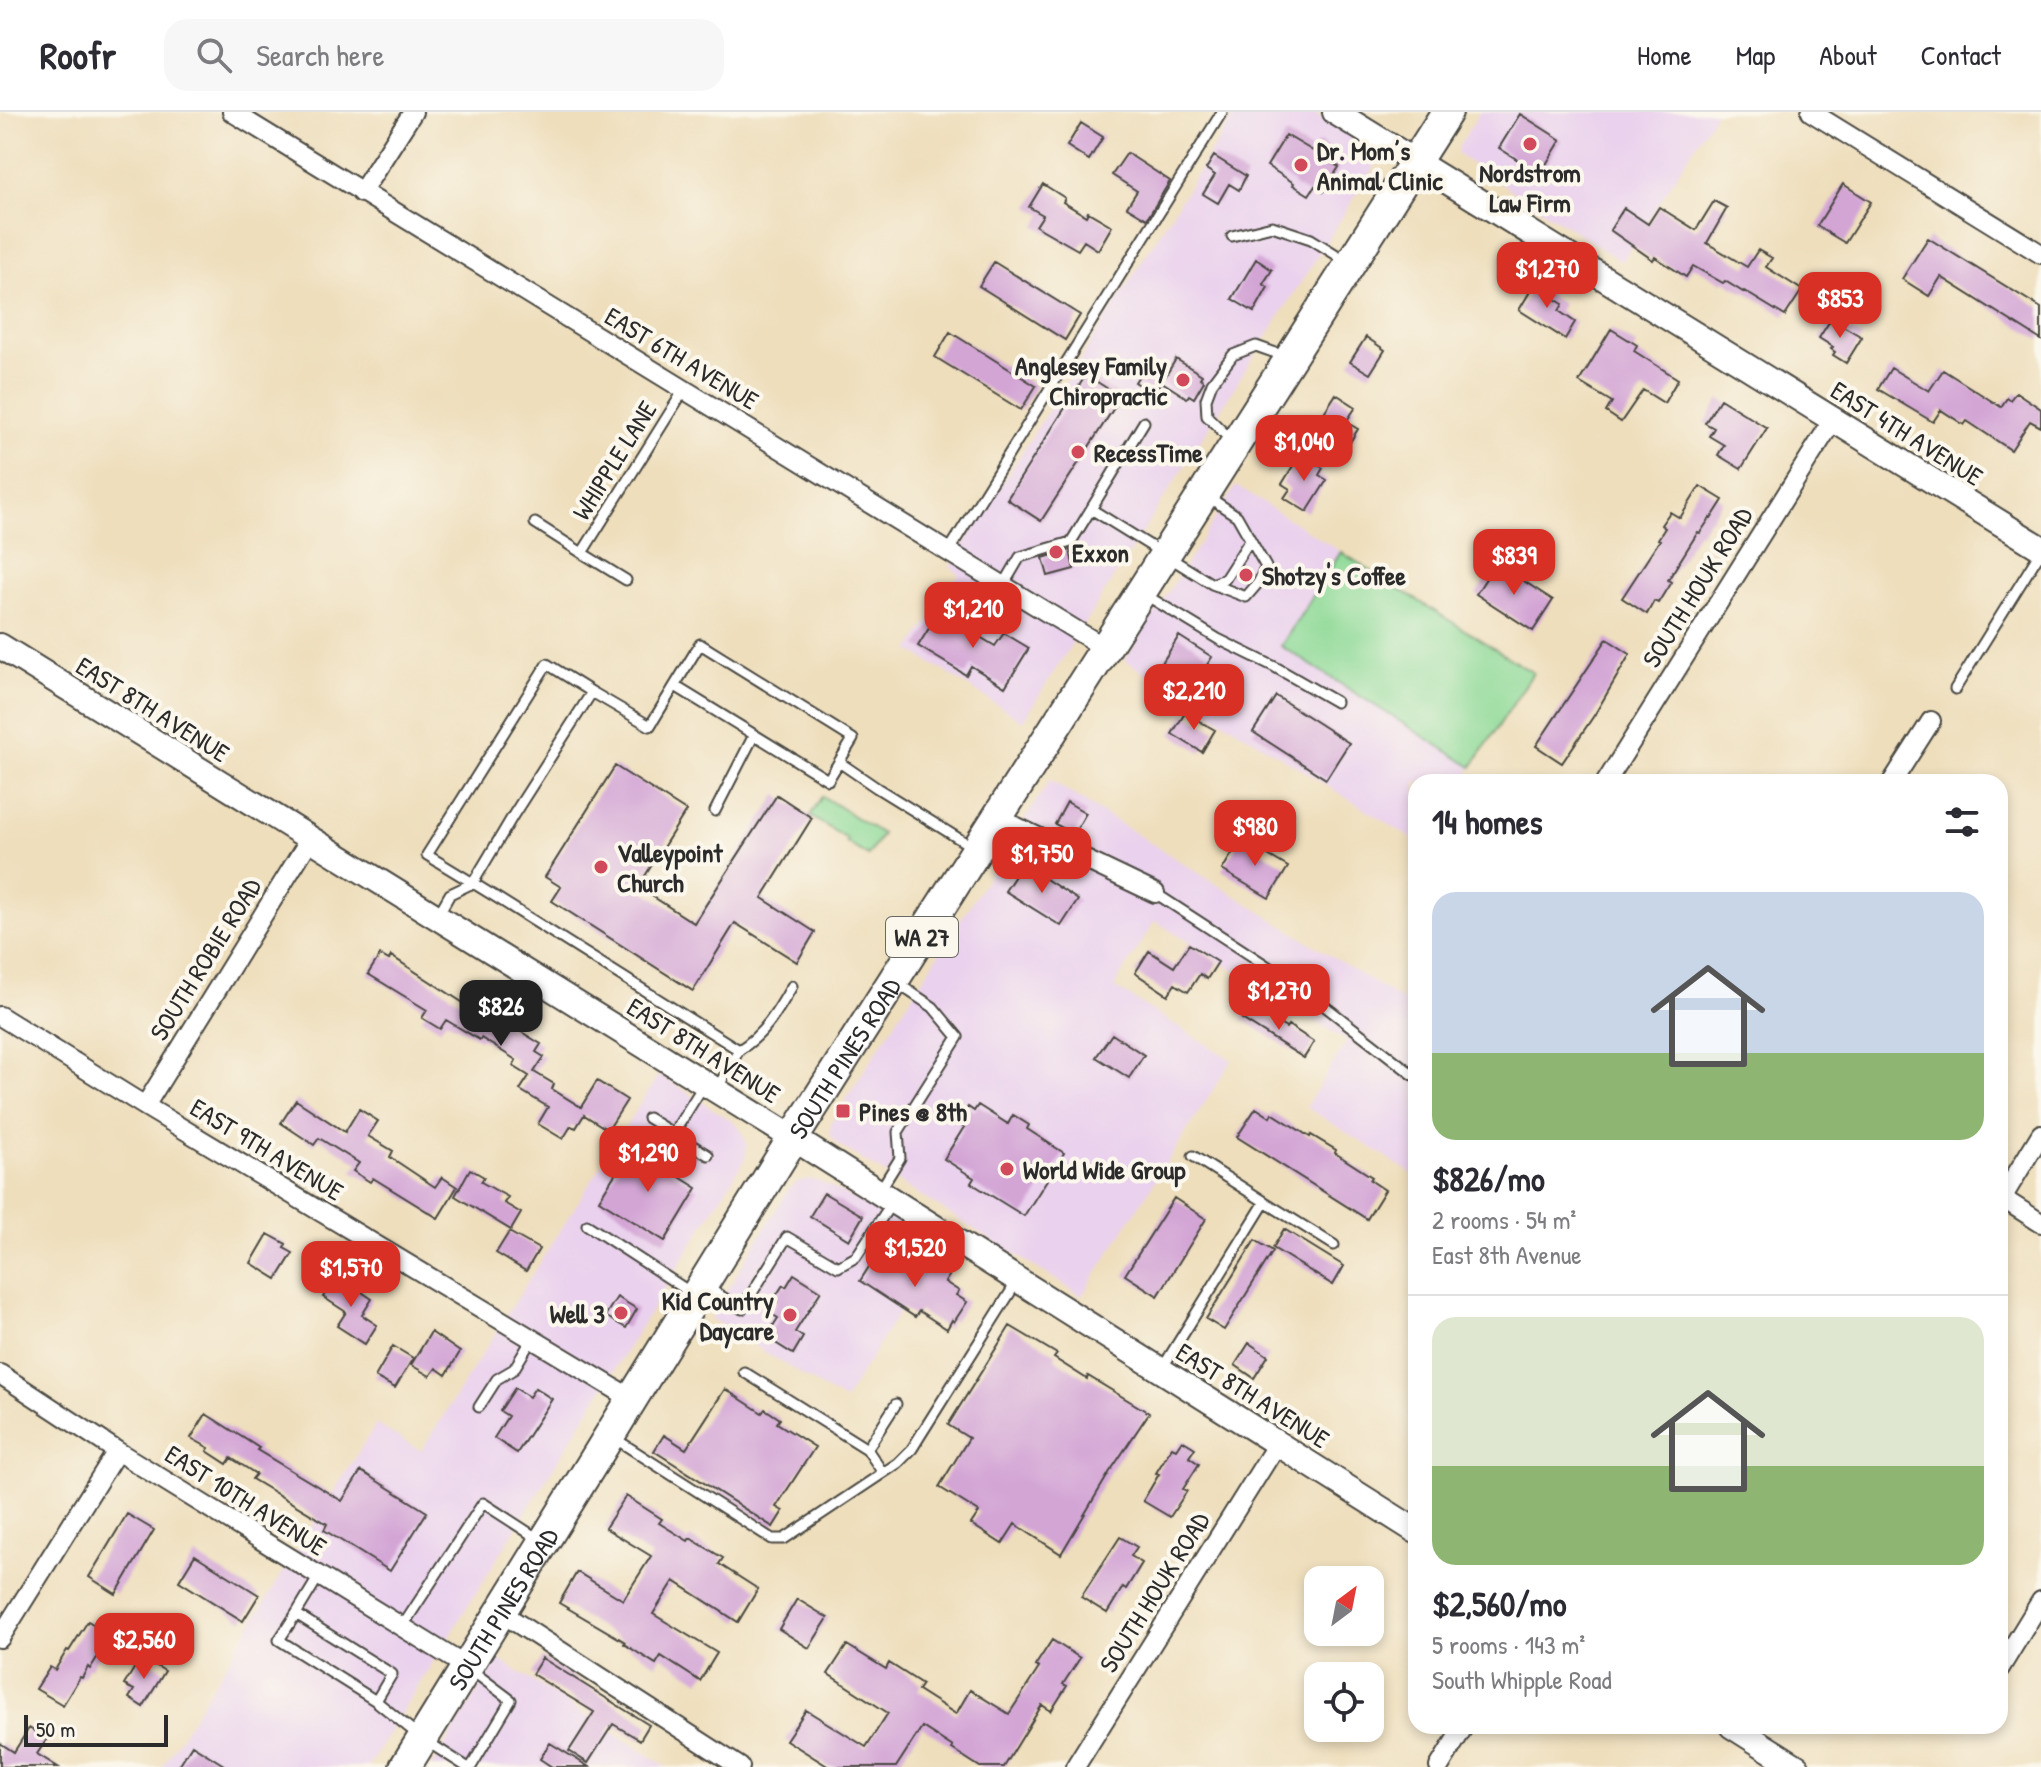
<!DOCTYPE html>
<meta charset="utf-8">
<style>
:root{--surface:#fff;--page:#f7f7f7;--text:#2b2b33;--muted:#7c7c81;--line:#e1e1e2;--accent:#d93025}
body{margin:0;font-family:"Patrick Hand",sans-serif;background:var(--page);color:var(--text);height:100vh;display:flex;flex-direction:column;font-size:30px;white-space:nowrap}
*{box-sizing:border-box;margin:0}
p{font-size:26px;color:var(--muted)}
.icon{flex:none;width:44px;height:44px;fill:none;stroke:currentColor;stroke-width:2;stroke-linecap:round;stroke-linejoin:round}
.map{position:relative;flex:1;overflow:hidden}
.drawer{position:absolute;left:1408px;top:662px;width:600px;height:960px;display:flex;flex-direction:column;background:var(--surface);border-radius:24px;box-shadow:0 4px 12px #0003}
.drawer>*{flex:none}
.needle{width:52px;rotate:32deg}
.controls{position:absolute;left:1304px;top:1454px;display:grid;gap:16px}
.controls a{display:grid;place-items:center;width:80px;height:80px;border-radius:16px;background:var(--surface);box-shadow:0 4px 12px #0003;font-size:40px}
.scale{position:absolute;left:24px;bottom:20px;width:144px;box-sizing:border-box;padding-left:8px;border:4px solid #2b2b2b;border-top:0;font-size:22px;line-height:28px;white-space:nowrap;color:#2b2b2b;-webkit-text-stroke:6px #fbf7ec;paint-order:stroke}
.price{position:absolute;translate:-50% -68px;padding:0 18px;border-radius:16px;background:var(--accent);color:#fff;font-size:26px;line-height:52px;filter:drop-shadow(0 2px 4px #0008)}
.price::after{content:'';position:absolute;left:50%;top:48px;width:24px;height:18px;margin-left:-12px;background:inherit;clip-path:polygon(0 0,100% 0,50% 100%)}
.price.active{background:#222;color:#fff}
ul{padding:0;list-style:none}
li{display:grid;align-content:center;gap:16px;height:424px;padding:0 24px}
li+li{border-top:2px solid var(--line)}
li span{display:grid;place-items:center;height:248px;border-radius:24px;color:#555}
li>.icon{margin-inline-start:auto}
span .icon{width:144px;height:144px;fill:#fffc;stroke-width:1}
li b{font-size:34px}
h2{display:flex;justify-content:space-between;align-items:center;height:96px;padding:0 24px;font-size:34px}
header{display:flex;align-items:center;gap:48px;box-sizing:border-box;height:112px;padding:0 40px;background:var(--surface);border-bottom:2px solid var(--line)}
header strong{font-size:38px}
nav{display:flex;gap:44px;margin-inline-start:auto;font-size:28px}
.search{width:560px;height:72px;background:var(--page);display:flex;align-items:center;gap:20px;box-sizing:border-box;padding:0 28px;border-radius:24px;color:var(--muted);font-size:30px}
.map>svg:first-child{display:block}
</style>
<header>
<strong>Roofr</strong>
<div class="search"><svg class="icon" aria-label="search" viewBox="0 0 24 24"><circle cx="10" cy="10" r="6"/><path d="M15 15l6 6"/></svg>Search here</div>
<nav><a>Home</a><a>Map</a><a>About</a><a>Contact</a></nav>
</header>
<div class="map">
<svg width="2041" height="1655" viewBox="0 0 2041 1655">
<rect width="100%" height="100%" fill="#fbf7ec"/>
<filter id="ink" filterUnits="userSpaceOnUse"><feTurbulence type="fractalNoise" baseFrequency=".0125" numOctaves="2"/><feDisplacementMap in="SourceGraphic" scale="16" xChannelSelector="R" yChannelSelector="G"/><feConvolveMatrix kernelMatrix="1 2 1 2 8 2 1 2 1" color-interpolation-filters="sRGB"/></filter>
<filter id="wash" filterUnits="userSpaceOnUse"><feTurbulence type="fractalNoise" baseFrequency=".006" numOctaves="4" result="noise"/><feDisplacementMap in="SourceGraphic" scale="32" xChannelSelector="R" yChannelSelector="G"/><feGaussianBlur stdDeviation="1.8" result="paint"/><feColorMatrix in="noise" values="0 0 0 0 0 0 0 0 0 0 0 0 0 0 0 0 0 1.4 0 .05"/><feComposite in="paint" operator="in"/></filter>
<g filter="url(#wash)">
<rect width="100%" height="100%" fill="#eedebc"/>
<!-- built -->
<path fill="#ead1ed" d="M1236,0H1312L1370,35L1375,46L1374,55L1023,609L910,538L959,462L950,455Z
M1480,0H1716L1622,150L1464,47L1457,41L1459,34Z
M1236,374L1341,440L1281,535L1472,655L1463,670H1416V729L1125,548Z
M1050,668L1416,897V1064L1306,995L1347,929L1155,809L1114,875L1232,948L1082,1184L837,1032L830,1022L831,1011Z
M659,962L736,1012L743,1021L747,1032L745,1047L368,1655H162L376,1312L421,1339Z
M810,1067L821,1070L901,1112L938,1137L844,1289L710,1206L789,1077L797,1070Z
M498,1547L667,1655H431Z"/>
<!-- green -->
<path fill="#8dd996" stroke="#5c8260" stroke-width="2" d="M1341,440L1533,561L1472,655L1281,534Z
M822,684L882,722L868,744L846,730L847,727L810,704Z"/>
<g id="blocks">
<!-- building -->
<path fill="#d3a5d5" d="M1520,2L1561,28L1540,62L1499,36Z
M1081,11L1103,25L1089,48L1067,34Z
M1286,23L1313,39L1319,30L1335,40L1330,50L1339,55L1323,80L1315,74L1309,83L1293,73L1294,71L1267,54Z
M1127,41L1170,69L1147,107L1127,95L1137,79L1112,63Z
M1214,44L1246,64L1239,78L1229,72L1218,91L1203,82L1215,63L1206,57Z
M1043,72L1065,86L1063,90L1086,104L1088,100L1112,114L1098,138L1084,129L1078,138L1036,114L1043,103L1029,95Z
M1843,72L1871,90L1845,131L1817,114Z
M1714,89L1727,96L1707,131L1747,155L1758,138L1772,146L1766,155L1802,178L1785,204L1744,179L1743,180L1725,169L1723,171L1693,154L1686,165L1655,145L1653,148L1610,118L1624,96L1648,112L1659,95L1696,118Z
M1928,126L2041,196V228L1941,165L1929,184L1902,167Z
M1256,147L1272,158L1263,172L1268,175L1254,200L1232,187Z
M994,150L1080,203L1065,228L979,174Z
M1537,168L1552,178L1548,183L1563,192L1559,199L1575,210L1565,227L1519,198Z
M1831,207L1862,225L1846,251L1833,243L1835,240L1831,237L1833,235L1819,226Z
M1611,217L1637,233L1634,239L1678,267L1664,291L1643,278L1621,310L1606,300L1612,290L1579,270Z
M950,220L1036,274L1021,298L935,245Z
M1366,225L1385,238L1370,262L1350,250Z
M1176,247L1202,263L1200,266L1204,269L1194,286L1189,283L1187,286L1162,270Z
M1144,256L1162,268L1153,282L1135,270Z
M1891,256L1929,279L1943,258L2001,295L2007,286L2010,288L2016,280L2041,297V315L2030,309L2011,338L1967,309L1964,313L1941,298L1933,310L1878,277Z
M1086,263L1121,285L1041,409L1007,387Z
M1336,282L1356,295L1346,310L1358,317L1350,330L1318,310Z
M1720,287L1767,316L1741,357L1718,343L1724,333L1709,324L1714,316L1705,311Z
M1304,344L1323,356L1319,363L1327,368L1307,400L1284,386L1290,377L1282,372L1296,349L1299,351Z
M1700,374L1723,388L1711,407L1710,406L1700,421L1698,420L1668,468L1671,470L1658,491L1654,489L1647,502L1622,486L1660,428L1658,427L1665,416L1661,413L1670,400L1680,406Z
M1070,438L1074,457L1048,464L1043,446Z
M1496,451L1553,488L1533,519L1476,482Z
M939,500L995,534L1004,521L1029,536L1005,575L971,554L966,563L918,534Z
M1179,524L1212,545L1193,575L1160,554Z
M1607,527L1630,542L1595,602L1562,651L1536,634Z
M1276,584L1349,631L1326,667L1253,620Z
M1185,601L1215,618L1202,640L1172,622Z
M615,654L686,699L638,775L694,811L777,683L812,706L762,786L815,820L797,850L735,811L693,879L552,789L561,775L545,765Z
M1067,690L1086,701L1074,722L1055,712Z
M1241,727L1288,755L1269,786L1222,758Z
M1023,752L1078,788L1061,814L1005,779Z
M1189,832L1218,850L1207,867L1200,862L1188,880L1175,872L1168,883L1135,861L1149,839L1174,855Z
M380,843L389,848L391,844L465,892L466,889L512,917L513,915L541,932L536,940L544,945L534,960L554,972L552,977L581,995L597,969L627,988L608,1018L584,1003L576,1016L571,1014L563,1027L538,1012L548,995L520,978L529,964L513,954L516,948L481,926L480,928L446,908L440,917L422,906L427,898L368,862Z
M1250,894L1286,916L1288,913L1314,930L1304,946L1242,907Z
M1112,922L1144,943L1129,966L1096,945Z
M296,988L345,1020L359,997L378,1009L368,1024L393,1039L390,1045L435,1075L442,1065L457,1075L438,1106L373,1066L370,1070L353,1059L359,1051L319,1026L314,1033L281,1011Z
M978,993L1008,1012L1013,1003L1029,1013L1027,1017L1064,1041L1024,1104L971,1071L974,1066L944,1047L964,1015L958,1011L968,995L974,999Z
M1256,996L1270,1005L1272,1001L1310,1025L1311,1023L1336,1038L1335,1041L1372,1065L1370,1068L1385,1078L1367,1107L1237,1025Z
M632,1035L697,1076L665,1129L599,1088Z
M470,1057L484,1065L481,1070L508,1085L504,1091L521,1101L511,1118L455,1084Z
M824,1081L863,1104L849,1128L810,1104Z
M1174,1086L1206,1107L1158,1184L1125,1163Z
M1284,1117L1344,1154L1333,1173L1273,1136Z
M509,1120L539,1137L526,1159L496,1141Z
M268,1122L286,1132L284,1136L293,1141L277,1167L251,1151Z
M1255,1128L1273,1139L1224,1218L1206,1207Z
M881,1141L898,1153L903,1144L927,1160L931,1153L949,1164L945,1170L959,1179L956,1183L967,1190L954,1210L952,1208L947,1217L919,1199L915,1205L860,1169L872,1150L874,1151Z
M794,1162L821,1179L795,1220L803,1225L793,1242L766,1225L778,1206L770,1201L777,1189L774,1187L783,1173L786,1175Z
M337,1163L372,1187L362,1203L377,1213L365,1232L337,1214L346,1200L323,1185Z
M617,1185L637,1197L626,1216L605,1204Z
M1010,1214L1057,1242L1054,1246L1087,1267L1088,1264L1149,1301L1109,1361L1061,1442L1015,1412L1002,1432L971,1412L979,1400L939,1375L969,1326L948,1313Z
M431,1220L460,1240L446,1263L436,1256L430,1264L411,1253Z
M1249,1231L1268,1244L1254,1266L1235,1253Z
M393,1234L413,1246L395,1276L375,1265Z
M515,1276L529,1285L535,1276L552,1287L517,1341L494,1326L508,1304L500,1299Z
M725,1277L762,1301L765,1297L780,1307L777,1311L815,1335L776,1395L783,1399L773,1415L654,1339L664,1323L686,1337Z
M206,1302L259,1336L257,1338L342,1389L361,1359L427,1400L390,1459L324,1418L327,1412L252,1367L256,1362L231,1346L227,1352L207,1339L209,1336L191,1326Z
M1182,1328L1195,1336L1189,1345L1199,1352L1183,1377L1187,1379L1170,1405L1143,1389L1159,1362L1156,1361L1172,1335L1176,1337Z
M626,1384L662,1407L659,1411L688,1429L690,1426L723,1446L719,1452L758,1477L738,1510L674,1469L653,1502L717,1541L700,1569L661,1544L656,1552L624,1532L625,1530L559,1491L577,1460L623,1488L651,1444L605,1416Z
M127,1402L154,1418L116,1482L89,1465Z
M1120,1425L1137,1435L1131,1444L1142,1451L1126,1477L1123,1475L1107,1501L1081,1485Z
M195,1443L259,1483L243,1509L179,1469Z
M797,1487L828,1506L809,1536L779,1517Z
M88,1509L111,1523L90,1557L88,1555L82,1566L80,1565L63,1593L36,1577L50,1555L55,1558L67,1538L69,1539Z
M1052,1528L1080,1546L1063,1572L1067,1574L1051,1599L1042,1593L1004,1655H980L952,1637L953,1635L922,1615L896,1655H829L786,1628L806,1598L866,1635L888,1601L828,1562L847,1533L886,1557L889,1551L922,1572L918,1578L956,1602L970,1578L1009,1602L1039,1556L1035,1554Z
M141,1545L165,1559L143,1595L129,1586L134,1578L124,1573Z
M542,1546L649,1613L640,1628L613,1612L588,1651L569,1639L594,1600L532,1562Z
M29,1616L47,1627L37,1642L58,1655H0V1631L14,1640Z
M550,1631L589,1655H552L540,1647Z
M192,1633L227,1655H178Z"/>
</g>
</g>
<g filter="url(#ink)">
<use href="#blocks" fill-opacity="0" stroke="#484641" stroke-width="2"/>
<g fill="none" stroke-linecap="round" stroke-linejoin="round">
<!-- service casing -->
<g stroke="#484641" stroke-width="13">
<path id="service" d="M1232,124L1272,114L1311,127L1348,150
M1231,328L1207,304L1206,287L1212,271L1233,243L1256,234L1287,245
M1091,397L1212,472L1246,485L1258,471L1266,455L1237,404L1207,384
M535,411L582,441L684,278
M948,440L1222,0
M582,441L626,468
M1212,472L1225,467L1250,428
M1003,474L1020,445L1071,430L1144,310
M1144,482L1218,527L1275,555L1336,590
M1955,577L2041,439
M592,580L547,552L427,743L473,771L514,702L592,580L650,614L700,532L853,627L828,668L675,574
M839,650L877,676L974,736
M715,699L754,623
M1155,781L1304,878L1416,965
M438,803L450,782L473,771L499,787L739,938L718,975
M739,938C764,923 778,899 792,874
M648,1006L708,1043
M673,1022L703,974
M879,1080L900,1046L898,1020L958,925L933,895L897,871
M1265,1090L1334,1133
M587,1113L693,1182
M708,1176L742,1197L787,1125L838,1155L856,1145L893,1089
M1163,1255L1265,1090L1193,1044
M744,1260L867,1337L883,1361
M479,1295L497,1267L514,1257L532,1227
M614,1326L772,1427H784L898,1351L912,1337L920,1324L1018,1168
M867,1337L896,1292
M296,1502L279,1528L376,1589L392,1562L296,1502L319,1464
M402,1515L483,1391L540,1428
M376,1589L423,1627L467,1655
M471,1655L511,1588L471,1558"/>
</g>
<!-- minor casing -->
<g stroke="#484641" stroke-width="22">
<path id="minor" d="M232,0L1105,536
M1811,0L2041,142
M361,81L413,0
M1606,670L1833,308
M1892,670L1931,609
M998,706L1155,781
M0,904L145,994L632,1287
M145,994L310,727
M2041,1022L2002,1086L2041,1111
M0,1262L117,1339L467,1555
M500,1500L740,1655
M0,1526L117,1339
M2000,1556L2041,1489
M1075,1655L1277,1332
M1439,1655L1464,1614"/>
</g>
<!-- tertiary casing -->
<g stroke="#484641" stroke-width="28">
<path id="tertiary" d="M1335,0L2041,436
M0,534L793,1026L1416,1419
M1732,1614L1797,1655"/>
</g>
<!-- primary casing -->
<g stroke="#484641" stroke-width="34">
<g id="primary">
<path id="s1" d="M405,1655L793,1026L1447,0"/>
</g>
</g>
<!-- service -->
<use href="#service" stroke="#fff" stroke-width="9"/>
<!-- minor -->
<use href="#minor" stroke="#fff" stroke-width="18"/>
<!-- tertiary -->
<use href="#tertiary" stroke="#fff" stroke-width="24"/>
<!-- primary -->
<use href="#primary" stroke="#fff" stroke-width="30"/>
</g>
</g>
<!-- markers -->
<g fill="#d1495b" stroke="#fbf7ec" stroke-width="3">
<circle cx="1530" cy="32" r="8"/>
<circle cx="1301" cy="53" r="8"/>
<circle cx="1183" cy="268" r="8"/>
<circle cx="1078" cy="340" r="8"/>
<circle cx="1056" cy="440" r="8"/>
<circle cx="1246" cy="463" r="8"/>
<circle cx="601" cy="755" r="8"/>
<rect x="835" y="991" width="16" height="16" rx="4"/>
<circle cx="1007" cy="1057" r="8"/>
<circle cx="621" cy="1201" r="8"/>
<circle cx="790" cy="1203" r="8"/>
</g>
<g text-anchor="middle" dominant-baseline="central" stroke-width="8" stroke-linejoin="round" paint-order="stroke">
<!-- shield labels -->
<rect fill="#fbf7ec" stroke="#696865" stroke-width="2" x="886" y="805" width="72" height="40" rx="6"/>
<g font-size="24" font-weight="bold" fill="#2b2b2b">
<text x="922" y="825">WA 27</text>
</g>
<!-- poi labels -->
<g font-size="26" font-weight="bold" fill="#2b2b2b" stroke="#fbf7ec" text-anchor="start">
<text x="1317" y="38">Dr. Mom’s<tspan x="1317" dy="30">Animal Clinic</tspan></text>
<text x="1530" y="60" text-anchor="middle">Nordstrom<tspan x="1530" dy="30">Law Firm</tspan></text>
<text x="1167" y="253" text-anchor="end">Anglesey Family<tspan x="1167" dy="30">Chiropractic</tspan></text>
<text x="1094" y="340">RecessTime</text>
<text x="1072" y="440">Exxon</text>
<text x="1262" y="463">Shotzy's Coffee</text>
<text x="617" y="740">Valleypoint<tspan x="617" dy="30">Church</tspan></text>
<text x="859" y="999">Pines @ 8th</text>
<text x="1023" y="1057">World Wide Group</text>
<text x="774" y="1188" text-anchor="end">Kid Country<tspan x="774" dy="30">Daycare</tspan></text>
<text x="605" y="1201" text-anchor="end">Well 3</text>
</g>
<!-- street labels -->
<g font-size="26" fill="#2b2b2b" stroke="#fbf7ec">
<text transform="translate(682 246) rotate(31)">EAST 6TH AVENUE</text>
<text transform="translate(1907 321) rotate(32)">EAST 4TH AVENUE</text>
<text transform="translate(614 348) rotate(-58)">WHIPPLE LANE</text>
<text transform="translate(1697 475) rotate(-58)">SOUTH HOUK ROAD</text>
<text transform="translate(153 597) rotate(32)">EAST 8TH AVENUE</text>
<text transform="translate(205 847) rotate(-58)">SOUTH ROBIE ROAD</text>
<text transform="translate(704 938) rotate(32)">EAST 8TH AVENUE</text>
<text stroke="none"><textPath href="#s1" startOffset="834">SOUTH PINES ROAD</textPath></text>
<text transform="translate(267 1037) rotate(31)">EAST 9TH AVENUE</text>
<text transform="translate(1253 1283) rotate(32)">EAST 8TH AVENUE</text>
<text transform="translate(246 1388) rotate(32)">EAST 10TH AVENUE</text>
<text transform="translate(1154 1480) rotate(-58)">SOUTH HOUK ROAD</text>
<text stroke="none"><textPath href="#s1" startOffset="186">SOUTH PINES ROAD</textPath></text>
</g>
</g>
</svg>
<div class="controls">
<a><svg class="needle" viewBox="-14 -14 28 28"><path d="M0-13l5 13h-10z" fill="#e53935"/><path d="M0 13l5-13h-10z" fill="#7c7c81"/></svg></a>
<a><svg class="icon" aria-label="locate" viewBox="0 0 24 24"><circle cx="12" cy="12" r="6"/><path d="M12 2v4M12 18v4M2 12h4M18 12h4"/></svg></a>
</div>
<div class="scale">50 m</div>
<b class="price" style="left:1547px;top:198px">$1,270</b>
<b class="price" style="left:1840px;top:228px">$853</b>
<b class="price" style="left:1304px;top:371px">$1,040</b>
<b class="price" style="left:1514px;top:485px">$839</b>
<b class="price" style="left:973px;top:538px">$1,210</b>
<b class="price" style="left:1194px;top:620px">$2,210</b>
<b class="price" style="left:1255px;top:756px">$980</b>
<b class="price" style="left:1042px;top:783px">$1,750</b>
<b class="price" style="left:1279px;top:920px">$1,270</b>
<b class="price active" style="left:501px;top:936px">$826</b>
<b class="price" style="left:648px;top:1082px">$1,290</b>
<b class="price" style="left:915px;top:1177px">$1,520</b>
<b class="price" style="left:351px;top:1197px">$1,570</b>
<b class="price" style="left:144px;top:1569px">$2,560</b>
<section class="drawer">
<h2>14 homes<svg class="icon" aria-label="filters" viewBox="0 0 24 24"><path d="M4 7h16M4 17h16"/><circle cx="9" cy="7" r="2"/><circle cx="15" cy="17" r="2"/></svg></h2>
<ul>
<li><span style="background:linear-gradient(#c9d6e8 65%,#8fb573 0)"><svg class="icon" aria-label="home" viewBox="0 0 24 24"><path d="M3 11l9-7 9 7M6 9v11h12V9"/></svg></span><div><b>$826/mo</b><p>2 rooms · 54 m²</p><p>East 8th Avenue</p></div></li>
<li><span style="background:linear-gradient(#dfe7d0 60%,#8fb573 0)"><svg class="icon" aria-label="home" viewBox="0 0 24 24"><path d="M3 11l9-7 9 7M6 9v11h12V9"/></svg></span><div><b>$2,560/mo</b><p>5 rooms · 143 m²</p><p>South Whipple Road</p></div></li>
</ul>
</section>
</div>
